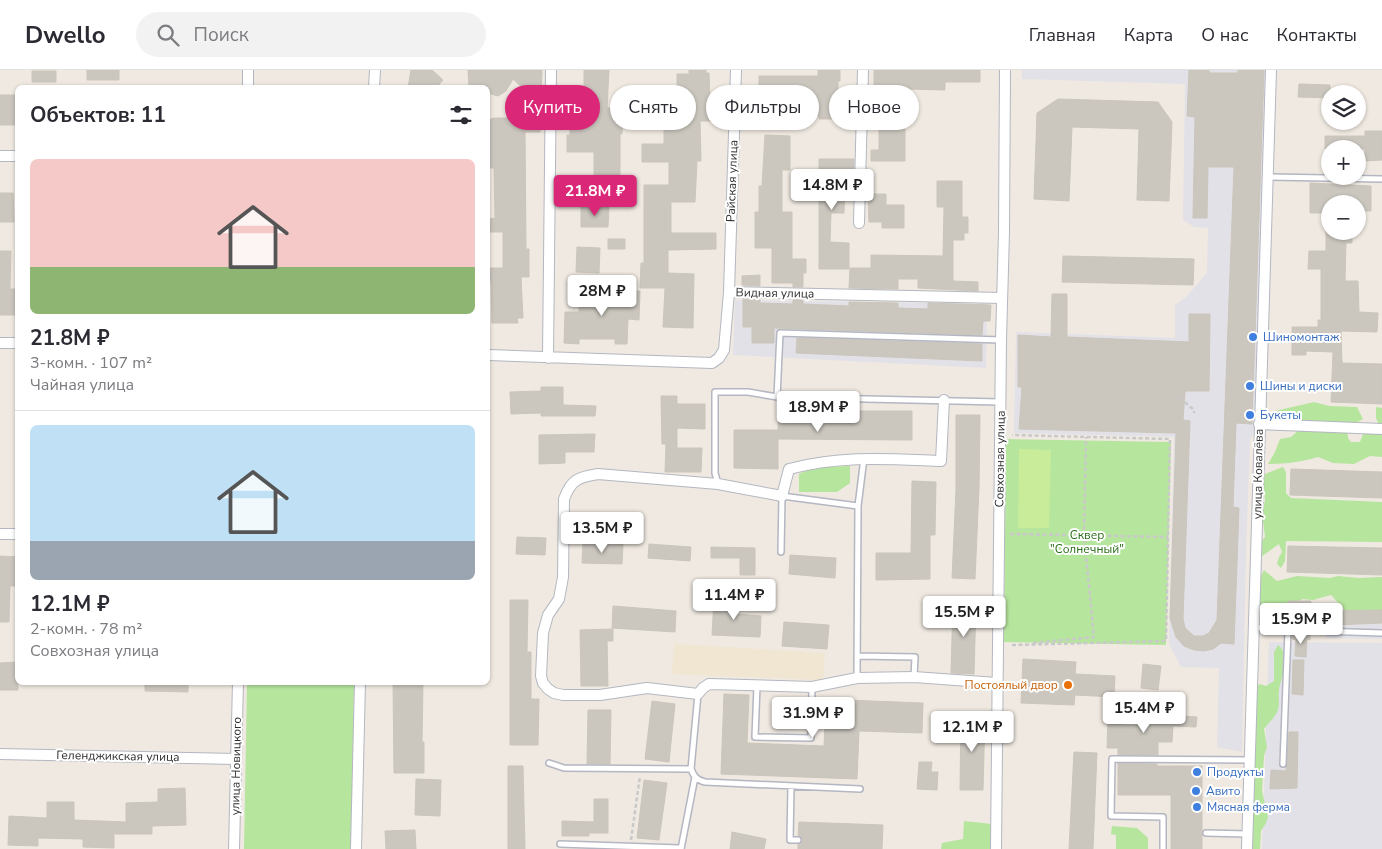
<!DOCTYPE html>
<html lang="ru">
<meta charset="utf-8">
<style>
:root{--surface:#fff;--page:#f2f2f3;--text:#2b2b33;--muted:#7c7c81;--line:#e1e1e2;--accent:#db2777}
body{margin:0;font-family:"Nunito Sans",sans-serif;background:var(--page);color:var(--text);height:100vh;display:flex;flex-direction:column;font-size:19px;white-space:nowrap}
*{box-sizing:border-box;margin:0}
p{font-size:16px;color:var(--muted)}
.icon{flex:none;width:28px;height:28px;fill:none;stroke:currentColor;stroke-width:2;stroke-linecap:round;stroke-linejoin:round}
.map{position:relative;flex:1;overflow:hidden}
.details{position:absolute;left:15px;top:15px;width:475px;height:600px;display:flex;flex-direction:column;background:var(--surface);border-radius:8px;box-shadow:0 1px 4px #0004}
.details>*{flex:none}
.hud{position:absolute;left:505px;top:15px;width:475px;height:45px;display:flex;gap:10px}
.tools{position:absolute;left:1321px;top:15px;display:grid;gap:10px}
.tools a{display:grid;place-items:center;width:45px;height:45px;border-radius:50%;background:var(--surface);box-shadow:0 1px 4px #0004;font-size:25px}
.price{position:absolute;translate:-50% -42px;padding:0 11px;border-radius:5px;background:#fff;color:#222;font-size:16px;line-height:32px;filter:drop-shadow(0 1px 2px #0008)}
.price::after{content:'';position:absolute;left:50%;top:30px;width:15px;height:11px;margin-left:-8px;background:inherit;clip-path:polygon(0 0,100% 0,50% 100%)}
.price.selected{background:var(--accent);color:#fff}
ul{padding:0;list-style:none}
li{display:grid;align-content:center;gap:10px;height:265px;padding:0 15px}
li+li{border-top:1px solid var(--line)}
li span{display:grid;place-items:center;height:155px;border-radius:8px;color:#555}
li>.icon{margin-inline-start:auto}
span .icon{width:90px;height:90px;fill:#fffc;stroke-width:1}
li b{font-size:21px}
h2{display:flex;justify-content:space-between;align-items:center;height:60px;padding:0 15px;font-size:21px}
.chip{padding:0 18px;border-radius:22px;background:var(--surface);box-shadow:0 1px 4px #0004;font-size:18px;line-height:45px}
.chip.selected{background:var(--accent);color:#fff}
header{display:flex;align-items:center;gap:30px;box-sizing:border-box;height:70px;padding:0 25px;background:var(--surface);border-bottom:1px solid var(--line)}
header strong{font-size:24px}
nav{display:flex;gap:28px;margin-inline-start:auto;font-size:18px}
.search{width:350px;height:45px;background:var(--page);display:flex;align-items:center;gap:12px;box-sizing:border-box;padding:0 18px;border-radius:28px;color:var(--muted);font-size:19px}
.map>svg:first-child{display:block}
</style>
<header>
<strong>Dwello</strong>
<div class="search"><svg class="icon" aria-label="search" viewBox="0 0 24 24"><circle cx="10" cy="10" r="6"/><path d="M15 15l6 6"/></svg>Поиск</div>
<nav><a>Главная</a><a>Карта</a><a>О нас</a><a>Контакты</a></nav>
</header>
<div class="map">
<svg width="1382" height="779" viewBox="0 0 1382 779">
<rect width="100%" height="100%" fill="#efe9e1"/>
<!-- industrial -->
<path fill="#e3e1e8" d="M1022,0H1271L1259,354L1250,370L1246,482L1242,682L1217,677L1219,598L1181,597L1169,574L1174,367L1014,363L1016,262L1175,268V235L1186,227L1207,203L1208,158L1194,157L1183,150L1185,14L1022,9Z
M735,230L987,234L986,298L733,285Z
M1382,540V569L1326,568V541Z
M1269,572L1382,573V779H1262Z"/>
<!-- education -->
<path fill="#f0e6d1" d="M674,574L825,583L823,610L672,604Z"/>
<!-- green -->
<path fill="#b6e59e" d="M1314,332L1329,336L1357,337L1363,349L1347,358L1348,368L1351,372H1360L1366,356L1379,355L1376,348V337L1382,338V387L1370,386L1354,394L1333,393L1318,387C1302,392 1285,394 1268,394L1275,382L1280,369L1291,367L1301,358L1328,353C1308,347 1289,360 1275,341Z
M1006,369L1171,372L1166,575L1004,572Z
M850,396V413L837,422H799V404L814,397Z
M1283,397L1286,402V423L1291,428L1382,432V472L1286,471L1285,491L1281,498L1277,494L1279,487L1282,482L1279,474L1261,487V472L1265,467L1262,443L1265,430L1263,416L1265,404Z
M1264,500L1277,511L1297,506L1330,508L1338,506L1359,508L1382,507V543L1348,544L1331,525L1313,530L1303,529L1292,533L1283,542L1276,544C1270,542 1264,543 1258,541V512Z
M1278,575C1292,585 1281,607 1279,620C1278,626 1280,633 1278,640C1275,647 1269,653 1264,659L1267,677L1264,686L1262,721L1268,747L1266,753L1261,761L1260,779H1250L1251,741L1255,739L1250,728L1255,617L1260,614L1266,616L1274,611V582Z
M247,613H354L351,779H244Z
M964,751L992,754L991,779H941L942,773L963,769Z
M1112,756L1137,758L1148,768V779H1116V765L1111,764Z"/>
<!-- pitch -->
<path fill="#c9ec9a" d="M1019,379L1051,380L1049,458H1018Z"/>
<!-- building -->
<path fill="#cbc7bf" stroke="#cbc5ba" d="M87,0H119V10H87Z
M411,0H432L443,10L436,18H408Z
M468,0H542L540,62H525L526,179H529V207H521L523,248H517L518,253H492L491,211H488V198H503V162H490V149L495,148L494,98H488V50L494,48H526L529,27L526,21L513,9L506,21L498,26L488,23V18H469Z
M584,0H609L607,38H623L622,64H620V105H594V82H567V65H570V30H584Z
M689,0H706V3H709L710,34H719L718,51H700L701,91H697L695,132H671V163H716V179L668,180V203L694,204L693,258L663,257L665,218H640L641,193H644V115H669V92H642V74H664V34H677V4H689Z
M818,0H840V11H838V49H819V46H756V28H759V6H818Z
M874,0H980V12H945V20L910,19V38H895L894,19H874Z
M1189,0H1209V3H1238V0H1264L1252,354L1236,353L1233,437L1239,438L1234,574L1221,573L1213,579L1204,581L1194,580L1184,576L1176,567L1170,548L1176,363L1019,359L1022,317H1018V265L1051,267L1052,224H1067V267L1189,272V244H1210L1209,321H1185L1183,350L1190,351L1183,549L1185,558L1194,566H1203L1209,563L1217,550L1234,97H1208L1207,148H1193L1195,47L1187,46Z
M32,1H56V12H32Z
M1299,14L1330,15V28L1298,27Z
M0,25H17V55H0Z
M1058,29L1158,32L1172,52L1169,131L1137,130L1139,59L1072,57L1069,131L1034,129L1037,43Z
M879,59H905V91H871V80H879Z
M1365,61H1382V90L1365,91V79H1325V66H1365Z
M765,65L790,66V100H782V142H792V189H806V203H803V217H793V213H772V178H755V142H759V116H762Z
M819,89H854L853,104H845L844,143H831L830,172L849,173V199H819Z
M937,111H962V147H968V163H964V170H953V211L978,212V221L918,218V209H898V219L849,218L850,198H871V185L943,186L944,137H937Z
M1310,113L1371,116V141H1358V134H1330V143H1310Z
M0,123H13L14,152H0Z
M868,124H886V135H904V158H882V152H869Z
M581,136L609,137L608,157H581Z
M1326,161H1352V173H1346L1345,211H1358L1359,242L1378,243L1377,262L1341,261L1342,293L1382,294V334L1331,332L1333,282L1306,281V285H1292V257H1318V250H1321V199H1308L1309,181H1326Z
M608,169H625V179H608Z
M577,177L600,178L599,203L576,202Z
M0,181H11L10,219H18V245H0Z
M1063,186L1194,189L1193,215L1062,212Z
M760,205V216L742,215V206Z
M615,221H640L639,250L628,249L627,274H615V269H579V274L564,273L565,242H579V223L615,224Z
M743,229L760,230V233L793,234V230H803V234L849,236V232L898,233V238L928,239V233L991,235L990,251H983L982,265L774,258V273H752V257H743Z
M797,268L982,274V291L796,283Z
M541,317H563V335L596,336L595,346H541V343L511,344L510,322L541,321Z
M661,326H677V334H705V359L677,358V378H702L701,402H665L666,374H662Z
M779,341H912V370L778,369V399L734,398V360H778Z
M956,345H980L979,418L975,509L952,508L956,419Z
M595,364L594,382H565V393L539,394V365Z
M1291,399L1382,402V428L1290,425Z
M912,411L936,412L935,465H930V509L876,510V483H911Z
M517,467L546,468L545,485L516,484Z
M583,473L623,474L622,494L582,493Z
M649,474L691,477L690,491L648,488Z
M1288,476L1382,478V505L1287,502Z
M711,477L755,478V505H740V488H711Z
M790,485L836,488L835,508L789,504Z
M0,486L18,487V516H10L9,552H0Z
M714,529L736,530L735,544L761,546L760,567L712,565Z
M510,530H528L527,582H531V629H539L538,675H510Z
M1288,531H1311L1310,541L1382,540V553L1310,556H1287Z
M953,533H976L974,604L951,603Z
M613,536L676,541L675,562L612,558Z
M784,552L829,555L827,579L782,576Z
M613,559V571H607L608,616H581L580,560Z
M1292,565H1310V570L1307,569L1306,587L1295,586L1296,570L1292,569Z
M1023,589L1076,592L1075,604L1115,606L1114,627L1075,625L1074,635L1021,633Z
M1293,590H1304L1303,625L1292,624Z
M17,592L18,620H0V593Z
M1143,594L1161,596L1158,620L1141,618Z
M145,612H188V622L145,621Z
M393,612H423L422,672H424V703H394Z
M724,624L749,625L747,673L824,676L825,652H818L819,629L923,633L922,663L859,661L857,709L721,704Z
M652,631L675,634L669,692L645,689Z
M588,640H611L610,694H587Z
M1150,644L1197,647L1196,657L1173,656L1172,672H1158V685H1118V678H1107L1108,650L1111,647L1124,648V655H1150Z
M961,646H985L983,720H960Z
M1289,662H1298L1297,718L1270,719L1271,700L1286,701Z
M1074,682L1097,683L1093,779H1069Z
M919,692H932L931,702H938L937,720L917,719Z
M1118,693L1157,694V696H1202V779H1171V725H1118Z
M508,696H523L525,779H508Z
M416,709L441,710L440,746L415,745Z
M644,710L667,713L659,770L637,768Z
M185,718L186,755L152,756V764H114V778L83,777V769L38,768V776L8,775L9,746L47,748V732H74V750L126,752V733L158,732V719Z
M594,729H608V763H589V766H562V751L594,752Z
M799,752L883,755L882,779H798V774L802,770L801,767L798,766Z
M415,760L416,779H386L385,761Z
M732,762L766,769L764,779H730Z"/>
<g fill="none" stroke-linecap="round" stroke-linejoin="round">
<!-- lane casing -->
<g stroke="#b4b7c1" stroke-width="8">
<path id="lane" d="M1267,107L1382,109
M777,327L780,263L1001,270
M718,414L715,403V322H748L777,327L1000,332
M781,482L782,426L858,436
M1254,557L1288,560L1382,563
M858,586L915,587L914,607
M857,608L858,436L864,388
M757,616L755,667L811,668L812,617
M698,624L691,699C694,707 697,710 705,712L860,719
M549,693L564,698L691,699
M1283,694L1288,560
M791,716L790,770H798
M1206,763L1247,764
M560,774L680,778
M681,779L695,707
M1163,779V747L1111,746L1112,689L1250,690"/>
</g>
<!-- street casing -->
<g stroke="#b4b7c1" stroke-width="12">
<path id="street" d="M248,18V0
M374,18L375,0
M0,86H18
M859,153L863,0
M729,222L1002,228
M0,273H18
M488,285L712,293L719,288L724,280L729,222L736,0
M548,288L551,0
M944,330L941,391C888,389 842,385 789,399L782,426L718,414L598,404C578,407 571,410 564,429L563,507L559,529L548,545L543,563L541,606L543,613L548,619L554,623L563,625H600L647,618L698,624L703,618L709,614L812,617L857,608L914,607L997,613
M1259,354L1382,359
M0,464H18
M0,684L236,689
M234,779L238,612
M356,779L360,612
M996,779L1001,270L1004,162L1005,0
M1247,779L1271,0"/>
</g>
<!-- path -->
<path stroke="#c9c9c9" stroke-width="2.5" stroke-dasharray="4 2.5" stroke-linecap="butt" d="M1180,328L1194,340V343
M1010,464L1168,467
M1033,573L1094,567L1084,465L1086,367
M1012,575L1166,571L1170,369L1012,365
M631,770L640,706"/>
<!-- lane -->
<use href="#lane" stroke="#fff" stroke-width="5"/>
<!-- street -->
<use href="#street" stroke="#fff" stroke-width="10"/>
</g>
<!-- markers -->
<g fill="#3f7fe0" stroke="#fff" stroke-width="2">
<circle cx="1253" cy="267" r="5"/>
<circle cx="1250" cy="316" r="5"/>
<circle cx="1250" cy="345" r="5"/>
<circle cx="1197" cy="702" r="5"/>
<circle cx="1196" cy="721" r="5"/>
<circle cx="1197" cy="737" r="5"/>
</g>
<circle fill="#e8710a" stroke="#fff" stroke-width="2" cx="1068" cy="615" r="5"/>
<g text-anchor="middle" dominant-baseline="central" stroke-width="4" stroke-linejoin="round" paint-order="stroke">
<!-- street labels -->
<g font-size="12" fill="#2e2e2e" stroke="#fff">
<text transform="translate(732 111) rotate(-88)">Райская улица</text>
<text transform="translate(775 223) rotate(1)">Видная улица</text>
<text transform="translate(1000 389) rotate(-89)">Совхозная улица</text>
<text transform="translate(1258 404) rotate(-89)">улица Ковалёва</text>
<text transform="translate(118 686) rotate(1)">Геленджикская улица</text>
<text transform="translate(236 696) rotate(-89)">улица Новицкого</text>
</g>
<!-- shop labels -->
<g font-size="12" fill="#366cbe" stroke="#fff" text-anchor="start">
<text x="1263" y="267">Шиномонтаж</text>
<text x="1260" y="316">Шины и диски</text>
<text x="1260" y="345">Букеты</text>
<text x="1207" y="702">Продукты</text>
<text x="1206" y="721">Авито</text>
<text x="1207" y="737">Мясная ферма</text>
</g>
<!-- park labels -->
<g font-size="12" fill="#2c6e1b" stroke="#fff">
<text x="1087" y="465">Сквер<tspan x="1087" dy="14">"Солнечный"</tspan></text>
</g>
<!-- food labels -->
<g font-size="12" fill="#c56008" stroke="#fff" text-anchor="end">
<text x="1058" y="615">Постоялый двор</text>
</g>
</g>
</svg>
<div class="tools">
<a><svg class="icon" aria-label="layers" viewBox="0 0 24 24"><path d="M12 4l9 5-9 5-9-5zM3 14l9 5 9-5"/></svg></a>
<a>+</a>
<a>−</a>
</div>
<b class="price" style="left:832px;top:141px">14.8M ₽</b>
<b class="price selected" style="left:595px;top:147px">21.8M ₽</b>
<b class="price" style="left:602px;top:247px">28M ₽</b>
<b class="price" style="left:818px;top:363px">18.9M ₽</b>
<b class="price" style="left:602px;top:484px">13.5M ₽</b>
<b class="price" style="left:734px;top:551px">11.4M ₽</b>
<b class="price" style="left:964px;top:568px">15.5M ₽</b>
<b class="price" style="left:1301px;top:575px">15.9M ₽</b>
<b class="price" style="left:1144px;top:664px">15.4M ₽</b>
<b class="price" style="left:813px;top:669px">31.9M ₽</b>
<b class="price" style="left:972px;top:683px">12.1M ₽</b>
<div class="hud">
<a class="chip selected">Купить</a>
<a class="chip">Снять</a>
<a class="chip">Фильтры</a>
<a class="chip">Новое</a>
</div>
<section class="details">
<h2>Объектов: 11<svg class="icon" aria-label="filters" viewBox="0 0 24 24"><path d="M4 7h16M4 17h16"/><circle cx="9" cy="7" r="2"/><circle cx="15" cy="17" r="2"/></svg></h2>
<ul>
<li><span style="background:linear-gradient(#f6c9c9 70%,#8fb573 0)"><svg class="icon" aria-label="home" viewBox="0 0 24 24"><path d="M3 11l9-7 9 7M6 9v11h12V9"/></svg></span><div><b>21.8M ₽</b><p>3-комн. · 107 m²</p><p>Чайная улица</p></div></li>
<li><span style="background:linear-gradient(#bfe0f5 75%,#9aa5b1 0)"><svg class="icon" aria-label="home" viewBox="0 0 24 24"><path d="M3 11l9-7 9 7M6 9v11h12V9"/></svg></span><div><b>12.1M ₽</b><p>2-комн. · 78 m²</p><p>Совхозная улица</p></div></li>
</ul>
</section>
</div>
